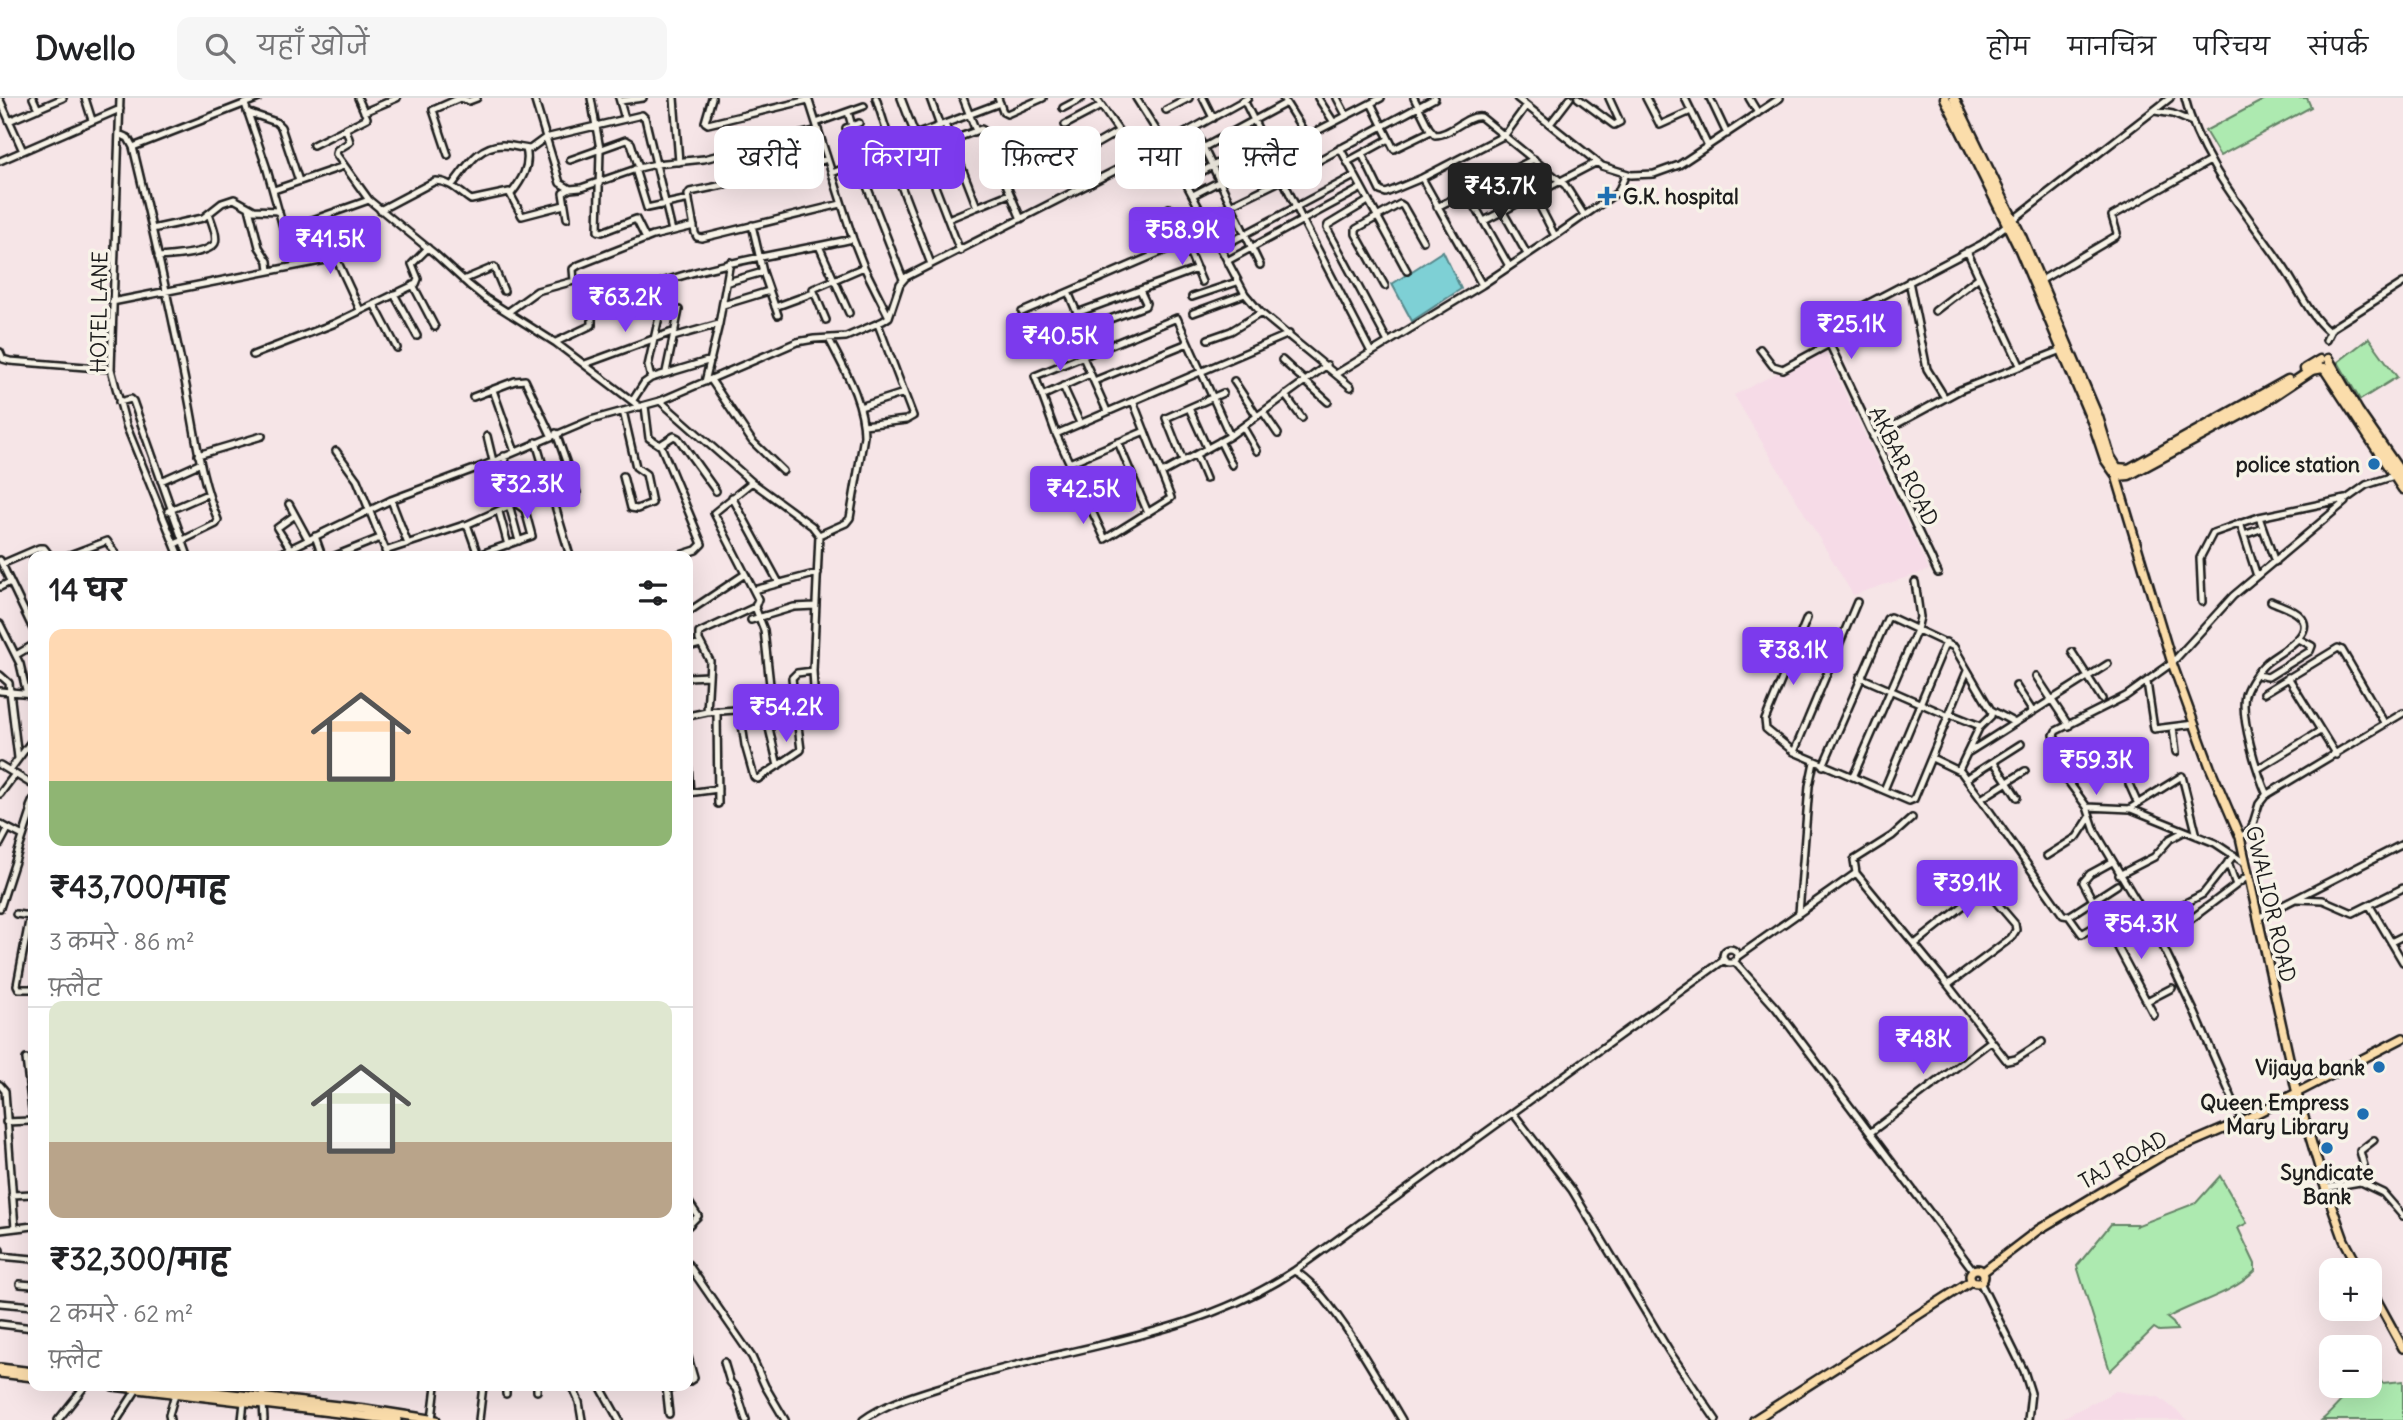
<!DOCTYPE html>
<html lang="hi">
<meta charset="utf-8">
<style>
:root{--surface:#fff;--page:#f6f6f6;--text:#202124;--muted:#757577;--line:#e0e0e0;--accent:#7c3aed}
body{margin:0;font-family:Delius,"Playpen Sans Deva",sans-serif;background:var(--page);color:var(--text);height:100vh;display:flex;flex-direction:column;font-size:26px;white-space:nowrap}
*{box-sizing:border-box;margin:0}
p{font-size:23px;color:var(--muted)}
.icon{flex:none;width:38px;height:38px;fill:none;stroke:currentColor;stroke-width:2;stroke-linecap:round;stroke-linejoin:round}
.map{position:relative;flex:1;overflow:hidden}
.panel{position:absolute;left:28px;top:453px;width:665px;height:840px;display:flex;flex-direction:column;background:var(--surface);border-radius:14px;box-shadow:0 7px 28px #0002}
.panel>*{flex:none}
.top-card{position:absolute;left:714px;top:28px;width:665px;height:63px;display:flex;gap:14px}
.controls{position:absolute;left:2319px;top:1160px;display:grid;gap:14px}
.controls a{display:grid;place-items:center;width:63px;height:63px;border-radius:14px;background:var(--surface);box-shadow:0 7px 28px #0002;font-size:35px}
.price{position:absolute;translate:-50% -60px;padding:0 16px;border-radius:7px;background:var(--accent);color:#fff;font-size:23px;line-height:46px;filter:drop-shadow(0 2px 4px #0008)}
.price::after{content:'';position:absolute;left:50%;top:42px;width:21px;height:16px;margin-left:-10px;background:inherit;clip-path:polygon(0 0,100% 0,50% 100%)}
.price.active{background:#222;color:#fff}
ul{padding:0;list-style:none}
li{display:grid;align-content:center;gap:14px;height:371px;padding:0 21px}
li+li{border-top:2px solid var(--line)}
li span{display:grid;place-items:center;height:217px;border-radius:14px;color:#555}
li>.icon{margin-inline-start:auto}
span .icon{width:126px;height:126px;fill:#fffc;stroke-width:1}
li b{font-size:30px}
h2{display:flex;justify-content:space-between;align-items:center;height:84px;padding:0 21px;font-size:30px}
.pill{padding:0 24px;border-radius:14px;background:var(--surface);box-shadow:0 7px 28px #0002;font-size:24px;line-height:63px}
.pill.active{background:var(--accent);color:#fff}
header{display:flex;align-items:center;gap:42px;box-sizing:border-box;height:98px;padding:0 35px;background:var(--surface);border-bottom:2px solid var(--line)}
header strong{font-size:33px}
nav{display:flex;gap:38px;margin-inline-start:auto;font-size:24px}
.search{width:490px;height:63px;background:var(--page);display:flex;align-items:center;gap:18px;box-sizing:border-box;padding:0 24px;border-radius:14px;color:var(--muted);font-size:26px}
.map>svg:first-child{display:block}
</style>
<header>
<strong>Dwello</strong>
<div class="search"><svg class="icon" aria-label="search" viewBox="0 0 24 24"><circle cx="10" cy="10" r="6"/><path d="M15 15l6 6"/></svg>यहाँ खोजें</div>
<nav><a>होम</a><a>मानचित्र</a><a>परिचय</a><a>संपर्क</a></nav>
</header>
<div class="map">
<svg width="2403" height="1322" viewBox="0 0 2403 1322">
<rect width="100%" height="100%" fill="#f6e5e7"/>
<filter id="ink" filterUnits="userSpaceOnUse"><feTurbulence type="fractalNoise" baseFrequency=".0143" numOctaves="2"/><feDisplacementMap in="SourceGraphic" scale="14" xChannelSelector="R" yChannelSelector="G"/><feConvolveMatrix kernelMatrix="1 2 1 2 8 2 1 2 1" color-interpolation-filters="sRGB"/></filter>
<g filter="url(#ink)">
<!-- built -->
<path fill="#f6dbe7" d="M1824,251L1929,472L1853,497L1734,297Z
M2116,1293L2159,1299L2188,1322H2058Z"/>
<!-- green -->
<path fill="#adeab0" stroke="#648366" stroke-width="2" d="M2267,0H2307L2311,9L2220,58L2205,33Z
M2369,240L2397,279L2360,302L2338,264Z
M2220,1078L2247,1125L2238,1130L2255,1166V1173C2231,1197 2195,1204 2167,1220L2173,1225L2177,1232L2159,1233L2154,1230L2110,1273L2077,1168L2111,1126H2137L2136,1128L2196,1105Z
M2379,1280L2382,1285L2403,1283V1322H2322C2337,1310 2349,1288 2370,1288V1284Z"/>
<!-- water -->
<path fill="#7ed0d5" stroke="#57888b" stroke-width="2" d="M1443,153L1461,191L1412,223L1392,186Z"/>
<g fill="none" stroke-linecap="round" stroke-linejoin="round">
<!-- minor casing -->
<g stroke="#1c1c1c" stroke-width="10">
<path id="minor" d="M33,0L38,11
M85,0L92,22
M120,0L111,271L126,327L179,458
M460,0L469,3L477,0
M534,0L560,85L570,91L581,90L639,70L656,66L704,61L818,32
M591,0L600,51L598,133L602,134L636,121L646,141
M619,0L625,21
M674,0L679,64
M712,0L705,24L708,26L808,2
M808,0L853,141L864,169L889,219
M876,0L891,47L888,54L890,59L931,166
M901,0L960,153
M930,0L940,28
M963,0L976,33
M998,0L1003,14L1007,16L1043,0
M1096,0L1138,61
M1136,0L1165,46L1245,196L1261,215L1351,289
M1203,0L1213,20
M1283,0L1306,37
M1318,0L1333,23
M1337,0L1346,17
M1414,0L1429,30L1435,37C1452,37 1465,17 1481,19L1565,87L1584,117
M1517,0L1602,68L1631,77L1654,76L1679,67L1780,0
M1578,0L1614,27L1620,24L1609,0
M1646,0L1660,27L1691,13
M1685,0L1708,48
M1710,0L1727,36
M1749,0L1758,15
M2185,0C2200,64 2246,114 2282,167C2297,188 2309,217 2328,233
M0,2L23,53
M1244,2L1303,123L1371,254
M620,3L643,0
M1371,5L1394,51L1431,33
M245,6L266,68L283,129L301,126L369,102
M1063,10L1082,0
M1166,12L1189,0
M2155,13L2173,16L2192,24
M247,14L276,24L281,29L299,83
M364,14L397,0
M848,14L852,28
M9,23L63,0
M816,25L864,8
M945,26L977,109L1009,96
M1550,26L1570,0
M1065,27L1101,8
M846,30L859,25
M1194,30L1260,167
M346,31L350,44L337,52L336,56L369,102L435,156L469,187L485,200L556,245L640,309
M119,36L128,40L133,49C152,128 170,208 186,288C196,335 199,377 218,422L216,426L175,446
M915,37L1000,5
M952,42L981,31L983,32L1021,121
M313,47L367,20L358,0
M133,49L259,0
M1340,50L1407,173
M736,52L742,82
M1079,56L1119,33
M1362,56L1380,93L1386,95L1422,80L1505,37L1526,8
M448,57L433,12L460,0
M827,61L781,75L690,94L688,97L695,135L697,139L702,140L841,106
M570,62L626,42L631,45L639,70
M0,63L120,11
M1347,64L1389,41
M858,65L903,181
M1175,65L1286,5
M635,71L647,110L689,101
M832,75L889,53
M1422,80L1482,187
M1185,83L1214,67L1263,43
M452,87C466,70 477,48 502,47C511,47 520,50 530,51L545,40L642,17L645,20L672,133
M274,92L344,68
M1467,94L1509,168
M511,96C521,83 531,68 526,51
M1193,97L1381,0
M1534,97L1555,138
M1368,103L1328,127L1327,130L1388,244
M1437,109L1534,61
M249,110L259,149L268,163L269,173
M1169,110L1189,142
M380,112L435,83C450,83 459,94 471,102L509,94L522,118L564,107
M1503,114L1527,156
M1206,119L1284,81L1435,0
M567,120L563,95L570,91
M1137,120L1152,158
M948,121L977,109
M1484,123L1597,64
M752,127L763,174L778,217
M152,131L203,120L222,105L234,101L254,112L279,113
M329,134L336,160L360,212
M1185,144L1202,184
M819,148L849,215
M1221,149L1354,78
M1967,153L2020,267
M158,159C170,158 209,156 215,145C218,138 211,123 209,116
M1227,163L1360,91
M463,182L494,169L504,193
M1909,183L1927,271L1945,300
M2040,183L2116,138L2117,135L2112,118L2210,63
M728,184L763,174
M413,187L435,229
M1385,188L1356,136V131L1400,106L1403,108L1423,143
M1068,194L1084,231
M394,196L417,238
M1192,199L1237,184
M112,204L336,160
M374,206L397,250
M723,207L769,193
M775,209L813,195
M1935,213L1979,179
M508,214L537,193L574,183L573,171L579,167L653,138L694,128
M1022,214L1212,132
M1077,215L1197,171
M1193,215L1245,196
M826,222L813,191L864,169
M673,239L719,226
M1208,241L1231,233L1261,215
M2326,242L2332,230L2403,185
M556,244L592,227V215C674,169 763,160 853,141
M1048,244L1145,208L1146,205L1140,192
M1760,251L1773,268L1783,271L1829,246
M0,254L3,261L10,263L111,271
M253,257L333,226L416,186L418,181L412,166L428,150
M1083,259L1107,313
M1282,262L1328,304
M585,266L675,233
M666,274L679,212
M1336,276L1482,187L1555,138L1618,94L1626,76
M651,280L648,268L659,219
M711,282L752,343L783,373
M1094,283L1188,245
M1234,283L1257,318
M705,284L719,226L730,164
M1063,288L1080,325
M493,292L515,354
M1285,297L1302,320
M1042,298L1090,276
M473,299L515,283L525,282L551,337
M633,302L644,285L651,280L711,262
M660,303L752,384L812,428L819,437L813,573L815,608
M1133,303L1171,400L1105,441L1056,336L1035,278L1177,220L1230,338
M119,304L131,301L133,303L188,458
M645,308L649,340L661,348L702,446L696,452L677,458
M860,309L904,295
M1189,310L1207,350
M1263,314L1278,336
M864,327L906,322L913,318L878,226
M1243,329L1257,353
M556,335L577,395
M1056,336L1289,236
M487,338L493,363
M1873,339L1960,292L2062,252
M1220,343L1232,367
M536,344L570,458
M1118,344L1148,415
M660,347L674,338L678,340L716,393
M336,353L357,382L388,458
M198,357L262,338
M1196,357L1206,381
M1183,363L1166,320L1223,295
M1069,365L1145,333
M1162,375L1230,338L1327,267
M623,378L631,410L637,411L652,405L646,376L636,369L623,313
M161,383L199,366
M732,399L779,485
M391,402L408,446
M2345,402L2366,387L2394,378
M289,406L308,441
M510,410L519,443
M168,413L207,396
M499,414L508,447
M2259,419L2275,464
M2240,425L2257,478
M466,427L513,406L514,394L504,358
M819,437L846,425L850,420L864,338C864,303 844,271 829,241
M2244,437L2263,430
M315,438L322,458
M290,450L277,430L295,417
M385,453L464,427L468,429L478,457L532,438L525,412L514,404
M67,458L107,443L117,458
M275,458L391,402L485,367L591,322L660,303L797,244L814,241L846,239L883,223L889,219L900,186L906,179L1138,61L1248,0
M335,458L380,440
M0,462L33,531
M2,466L39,450H44L50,458
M1938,475L1831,249C1827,236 1832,227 1842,219L1982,146L2170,0
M0,489L10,484
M754,492L818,475
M2202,504L2200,460L2213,435L2259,419L2345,401V404L2233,498L2172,565L2126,598L2056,633L2054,637L2060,654L2062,675L2087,709L2095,733L2161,844L2195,915L2242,1023
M688,514L745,476
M1807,520L1765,622L1766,631L1794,654L1909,703L1914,701L1967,573
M751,522L794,509L815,508
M0,526L20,566L27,596
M688,549L701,546
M2072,554L2102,601
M16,557L33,547
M0,577L9,585L18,660
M2257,577L2268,579L2310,553L2312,548L2299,541
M2036,578L2069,628
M688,579L708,578
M1860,579L1949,618
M2288,579L2336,657
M2147,584L2154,631L2194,626
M2016,588L2033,614
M0,593L33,596
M2264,595L2338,550L2342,552L2385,626
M1991,612L2015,625
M717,613L718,706
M740,613L745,647L754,679L758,681L801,652L792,580L797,575L813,573
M707,614L710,563L699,542V535L755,509
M1950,616L1980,628
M688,618L707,614L764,610L772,605L764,532L755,509L758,501L714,415L752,384
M2173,629L2176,654
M769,630L778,668
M1794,654L1857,504
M1969,654L2108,566
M1932,660L1961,674L1981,701L2025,673
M1994,664L2017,699
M0,667L15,676L0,696
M688,667L690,695
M1823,668L1887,521L1890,519L1954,549L1992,614L1991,618L1979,630L1959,672
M2259,670L2320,633
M10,672L33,641
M15,676L33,687
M1853,679L1917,532L1920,519L1915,484
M1966,681L2021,646
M2129,686L2137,704
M1884,692L1946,544
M688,695L718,691
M2267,697C2257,674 2240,620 2245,597C2248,587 2258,572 2266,565C2275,556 2318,537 2300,518C2294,511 2279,507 2271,503
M1981,701L2063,817L2069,818L2117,787
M2087,709L2131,711L2215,745L2245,765
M2129,711L2182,678L2197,738
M0,726L23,738
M2240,739L2251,732L2259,706L2266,697L2403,615
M0,746L8,731
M2047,758L2077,739L2090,719
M2112,764L2090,776L2083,784L2154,917
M2228,764L2236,787
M1856,775L1854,762L1892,738L1912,720
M2119,777L2154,759L2170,741L2185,733
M2296,801L2323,802L2353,815L2403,790
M33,802L17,887L19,891H33
M2370,808L2403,864
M0,810L31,714L30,709L33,702
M1799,815L1809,688L1814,664
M16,816L30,818
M2069,818L2082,836L2104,823
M2258,820L2403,746
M2149,824L2203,796L2234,757
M2114,839L2137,825
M2161,844L2248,778
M2391,844L2403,838
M1915,846L2002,777
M1723 858a7 7 0 1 1 14 0a7 7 0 1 1-14 0Z
M1737,859L1856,775L1948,887L2007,963L2016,961L2042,944
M1734,863L1776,910L1973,1172
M1948,887L2011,840L2016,832L2015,826L1985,791
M2147,903L2172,890
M0,987L5,993L15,1130
M1513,1015L1572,1092L1669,1253L1716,1322
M6,1024L30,1023L33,1020L26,961
M1871,1034L1991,943
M2360,1084L2364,1068L2360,1053L2374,1042
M2325,1090L2360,1084L2383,1095L2403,1118
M12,1097L33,1096
M688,1103L698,1118L688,1128
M0,1132L33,1128
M0,1152V1153
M0,1158L33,1161
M688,1166L752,1259L765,1288L785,1322
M1294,1173C1327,1188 1381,1287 1402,1322
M1980,1184L2024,1273L2031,1295L2028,1322
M20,1186L33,1187
M0,1205L33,1208
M0,1226L33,1230
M688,1259L694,1280L688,1284
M724,1264L730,1284L736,1291L746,1322
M262,1288L264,1322
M506,1288V1296
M537,1288V1293
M572,1288L579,1304L582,1322
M600,1288L619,1322
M666,1288L669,1316
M666,1292L678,1288
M432,1321L436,1288
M58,1322L85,1288
M117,1322L137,1291
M170,1322L169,1317L175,1296
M242,1322L244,1304
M479,1322L483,1288
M863,1322C891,1302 924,1295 956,1284C1069,1247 1193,1241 1294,1173L1724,862"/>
</g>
<!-- major casing -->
<g stroke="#1c1c1c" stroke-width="12">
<path id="major" d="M2118,375L2117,381L2172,565L2210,669L2240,739L2297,996L2324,1086L2344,1142L2360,1172
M1970 1178a7 7 0 1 1 14 0a7 7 0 1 1-14 0Z
M1983,1174L2038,1132L2165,1056L2242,1023L2403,940
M2370,1190L2403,1250
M0,1270L33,1274
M0,1275L33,1279
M113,1288L397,1322
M161,1288L365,1311L436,1322
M1754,1322L1971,1183"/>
</g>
<!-- highway casing -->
<g stroke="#1c1c1c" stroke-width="13">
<path id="highway" d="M1945,0L2020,152L2094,328L2105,361L2117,378L2129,377L2261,306L2312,272L2323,270
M1954,0L2021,138L2098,319L2110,359L2117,370L2129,371L2288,282
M2328,261L2358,313L2403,378
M2324,270L2403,391
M2305,271L2320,262"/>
</g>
<!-- minor -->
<use href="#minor" stroke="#f7f3e8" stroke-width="5"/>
<!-- major -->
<use href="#major" stroke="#fbddab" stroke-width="7"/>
<!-- highway -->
<use href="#highway" stroke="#fbddab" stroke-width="8"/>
</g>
</g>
<!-- markers -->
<g fill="#1f6fb2" stroke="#f7f3e8" stroke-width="2.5">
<path d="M1603.5 87.5h7v7h7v7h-7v7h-7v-7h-7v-7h7z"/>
<circle cx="2374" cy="366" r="7"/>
<circle cx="2379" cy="969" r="7"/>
<circle cx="2363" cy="1016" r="7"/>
<circle cx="2327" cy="1050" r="7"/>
</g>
<g text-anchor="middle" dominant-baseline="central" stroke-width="7" stroke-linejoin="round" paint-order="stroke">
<!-- poi labels -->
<g font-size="21" font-weight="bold" fill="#1c1c1c" stroke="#f7f3e8" text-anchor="end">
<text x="1623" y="98" text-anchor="start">G.K. hospital</text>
<text x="2360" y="366">police station</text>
<text x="2365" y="969">Vijaya bank</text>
<text x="2349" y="1004">Queen Empress<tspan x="2349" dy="24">Mary Library</tspan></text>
<text x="2327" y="1074" text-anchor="middle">Syndicate<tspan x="2327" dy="24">Bank</tspan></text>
</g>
<!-- street labels -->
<g font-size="21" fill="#1c1c1c" stroke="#f7f3e8">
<text transform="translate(99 214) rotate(-89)">HOTEL LANE</text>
<text transform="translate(1904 368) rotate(64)">AKBAR ROAD</text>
<text transform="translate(2271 806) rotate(77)">GWALIOR ROAD</text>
<text transform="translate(2123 1062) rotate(-29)">TAJ ROAD</text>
</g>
</g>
</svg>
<div class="controls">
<a>+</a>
<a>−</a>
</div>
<b class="price active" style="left:1500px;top:125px">₹43.7K</b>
<b class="price" style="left:1182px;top:169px">₹58.9K</b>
<b class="price" style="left:330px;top:178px">₹41.5K</b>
<b class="price" style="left:625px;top:236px">₹63.2K</b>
<b class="price" style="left:1851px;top:263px">₹25.1K</b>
<b class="price" style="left:1060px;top:275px">₹40.5K</b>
<b class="price" style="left:527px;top:423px">₹32.3K</b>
<b class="price" style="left:1083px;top:428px">₹42.5K</b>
<b class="price" style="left:1793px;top:589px">₹38.1K</b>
<b class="price" style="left:786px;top:646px">₹54.2K</b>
<b class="price" style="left:2096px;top:699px">₹59.3K</b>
<b class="price" style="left:1967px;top:822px">₹39.1K</b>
<b class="price" style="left:2141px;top:863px">₹54.3K</b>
<b class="price" style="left:1923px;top:978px">₹48K</b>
<div class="top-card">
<a class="pill">खरीदें</a>
<a class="pill active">किराया</a>
<a class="pill">फ़िल्टर</a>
<a class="pill">नया</a>
<a class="pill">फ़्लैट</a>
</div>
<section class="panel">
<h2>14 घर<svg class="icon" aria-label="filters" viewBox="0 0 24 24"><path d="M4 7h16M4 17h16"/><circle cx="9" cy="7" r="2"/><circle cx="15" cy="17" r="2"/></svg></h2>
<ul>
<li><span style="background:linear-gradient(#ffd9b3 70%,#8fb573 0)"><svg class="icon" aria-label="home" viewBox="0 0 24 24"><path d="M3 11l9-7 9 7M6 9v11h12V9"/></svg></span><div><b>₹43,700/माह</b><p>3 कमरे · 86 m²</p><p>फ़्लैट</p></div></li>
<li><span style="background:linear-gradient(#dfe7d0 65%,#b9a48a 0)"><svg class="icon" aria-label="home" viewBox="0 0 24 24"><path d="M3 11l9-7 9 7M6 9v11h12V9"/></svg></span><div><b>₹32,300/माह</b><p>2 कमरे · 62 m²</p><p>फ़्लैट</p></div></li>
</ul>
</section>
</div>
